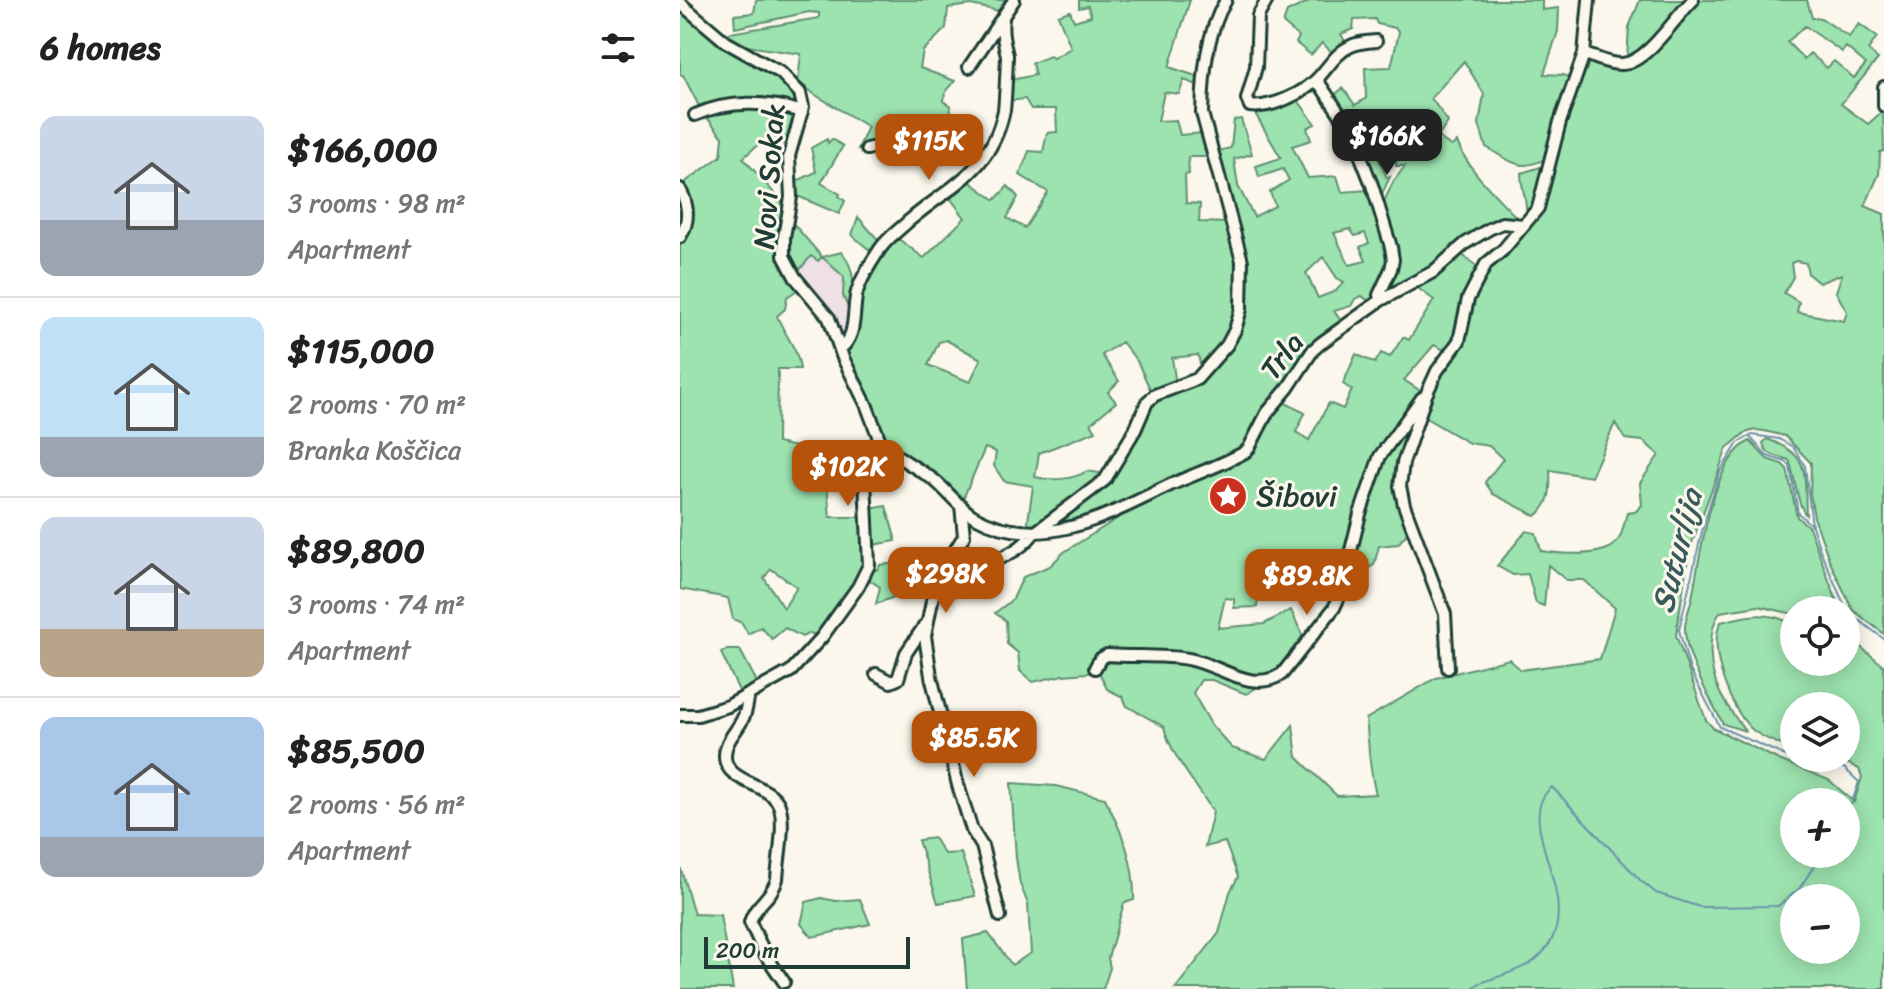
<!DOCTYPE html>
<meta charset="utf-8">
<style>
:root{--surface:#fff;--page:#f2f2f2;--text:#222;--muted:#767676;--line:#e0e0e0;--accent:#b45309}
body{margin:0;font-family:Sriracha,sans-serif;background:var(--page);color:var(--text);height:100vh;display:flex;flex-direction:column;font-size:30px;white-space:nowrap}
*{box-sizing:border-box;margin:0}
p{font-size:26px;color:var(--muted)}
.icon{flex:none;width:44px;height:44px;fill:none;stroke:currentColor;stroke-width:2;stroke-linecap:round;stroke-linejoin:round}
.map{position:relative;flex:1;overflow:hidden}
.details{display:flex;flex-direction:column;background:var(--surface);width:680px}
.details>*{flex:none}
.tools{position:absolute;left:1100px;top:596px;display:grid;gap:16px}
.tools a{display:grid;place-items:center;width:80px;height:80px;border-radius:50%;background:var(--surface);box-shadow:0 4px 20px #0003;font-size:40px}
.scale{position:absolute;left:24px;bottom:20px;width:206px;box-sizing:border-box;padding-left:8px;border:4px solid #1f3d34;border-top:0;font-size:22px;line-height:28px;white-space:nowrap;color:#1f3d34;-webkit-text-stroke:6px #fbf7ec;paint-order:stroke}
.price{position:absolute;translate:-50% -68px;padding:0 18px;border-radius:16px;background:var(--accent);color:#fff;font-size:26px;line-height:52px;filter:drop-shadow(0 2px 4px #0008)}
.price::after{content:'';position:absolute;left:50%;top:48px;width:24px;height:18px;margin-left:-12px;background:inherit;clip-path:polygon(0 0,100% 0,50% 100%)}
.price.current{background:#222;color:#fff}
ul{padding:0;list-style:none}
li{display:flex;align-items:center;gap:24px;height:200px;padding:0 40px}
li+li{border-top:2px solid var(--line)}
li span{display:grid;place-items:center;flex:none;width:224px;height:160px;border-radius:16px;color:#555}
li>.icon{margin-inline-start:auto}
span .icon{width:96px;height:96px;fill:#fffc;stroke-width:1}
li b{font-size:34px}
h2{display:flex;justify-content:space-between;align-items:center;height:96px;padding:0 40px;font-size:34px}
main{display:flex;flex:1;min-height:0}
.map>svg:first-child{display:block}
</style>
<main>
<section class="details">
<h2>6 homes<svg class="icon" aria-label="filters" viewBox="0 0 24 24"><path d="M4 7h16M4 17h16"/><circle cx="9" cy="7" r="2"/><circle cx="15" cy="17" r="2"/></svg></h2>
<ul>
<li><span style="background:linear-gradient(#c9d6e8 65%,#9aa5b1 0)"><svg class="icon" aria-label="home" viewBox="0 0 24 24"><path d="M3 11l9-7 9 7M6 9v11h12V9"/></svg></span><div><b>$166,000</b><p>3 rooms · 98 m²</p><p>Apartment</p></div></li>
<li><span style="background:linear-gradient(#bfe0f5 75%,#9aa5b1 0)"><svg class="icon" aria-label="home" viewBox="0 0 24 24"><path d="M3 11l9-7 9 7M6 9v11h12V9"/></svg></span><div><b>$115,000</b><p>2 rooms · 70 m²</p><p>Branka Koščica</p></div></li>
<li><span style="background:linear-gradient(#c9d6e8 70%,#b9a48a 0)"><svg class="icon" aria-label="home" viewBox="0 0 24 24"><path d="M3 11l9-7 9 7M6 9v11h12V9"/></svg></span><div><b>$89,800</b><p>3 rooms · 74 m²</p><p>Apartment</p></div></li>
<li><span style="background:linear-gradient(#a9c7e8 75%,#9aa5b1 0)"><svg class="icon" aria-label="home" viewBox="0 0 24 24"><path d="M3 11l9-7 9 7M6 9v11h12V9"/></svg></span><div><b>$85,500</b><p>2 rooms · 56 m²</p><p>Apartment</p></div></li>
</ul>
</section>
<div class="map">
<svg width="1204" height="989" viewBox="0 0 1204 989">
<rect width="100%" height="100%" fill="#fbf7ec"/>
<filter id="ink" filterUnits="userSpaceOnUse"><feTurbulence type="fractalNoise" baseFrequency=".0125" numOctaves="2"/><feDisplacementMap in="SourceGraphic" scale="16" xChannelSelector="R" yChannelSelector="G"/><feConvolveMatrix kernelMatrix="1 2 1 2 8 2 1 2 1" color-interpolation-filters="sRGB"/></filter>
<g filter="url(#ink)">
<!-- built -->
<path fill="#eee0e4" d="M131,256L142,257L164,277L163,296L171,314L168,335L162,343L117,273Z"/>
<!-- green -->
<path fill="#9de3af" stroke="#5e9072" stroke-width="2" fill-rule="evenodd" d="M76,0H330L324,12L291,5L268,8L266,28L243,51L240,68L275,81L267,89L263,101L271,106L269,132L249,131L178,149L188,127L134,94L118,81L121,54L67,46L66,50L44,34L139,18V13L129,12L55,28L54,15L74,13Z
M399,0H510L489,67L522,78L520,86L504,80L499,94L484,92L478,121L496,120L500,135L523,133L530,157H508L509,174L505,175L506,203L520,204L519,222L549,223L559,261L555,283L557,308L551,330L522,372L518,355L492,358L496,385L472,393L457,361L442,342L422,355L439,381L428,392L436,402L411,423L416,431L359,453L355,477C371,481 393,480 407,471L425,474L355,526L347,528L353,486L324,481L314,466L316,452L305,448L282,501L260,480L205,441L166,352C176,335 174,316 180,297C186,274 200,253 216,237L244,258L285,218L268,195L289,181L315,200L328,186L338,197L327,218L345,228L368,192L340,175L349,151L363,152L367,133L377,132L376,109H351L345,99L327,101L326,81L355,75L352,63L370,56L373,58L391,48L378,15L390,11L394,21L411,16L408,6L399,8ZM266,340L301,359L290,382L248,365L259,342Z
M632,0H862V10L879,8L878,31L864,74L884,75L891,79L867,158C840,173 830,161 806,147L799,124L804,94L784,61L751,98L768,122L758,137L771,146L777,142C790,173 814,193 837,218L810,222L783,241L751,270L705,295L716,267L703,204L713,182L725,166H716V159L700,129L688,134L707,178L710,177L700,198L651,98L663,88L675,105L686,99L685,68L711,67L719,32L715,28L697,24L695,19L674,20L673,29L661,34L667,45L654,54L642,43L631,55L616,43L619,37L603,23L607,12Z
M960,0H1008C992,17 967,52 947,59L949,27Z
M1019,0H1127L1132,18H1141L1169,37L1179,24L1197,37L1188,50L1198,59L1161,104L1188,124L1203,111L1204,151L1200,152L1199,174L1185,206L1204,214V634L1173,610L1150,562L1134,517L1130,494L1131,463L1105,436L1084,431L1075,430L1065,433L1047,448L1009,551L996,635L1026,720L1033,728L1099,760L1149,780L1174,802L1182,777L1179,769L1157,758H1166V706H1114V749C1101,745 1085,739 1074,731C1052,714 1026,648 1041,622C1068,615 1089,610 1114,625V662H1166V635L1204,666V989H495L539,933L550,892L558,877L545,842L525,847L533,812C516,783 492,758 484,727L447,706L443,697L427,689L419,672L383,675L353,682L340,671L338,653L327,644L326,621L315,613L333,599L343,577L370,566L384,552L451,510L497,487L568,455L586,420L602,401L625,413L616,432L629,440L649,403L663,409L672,390L663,384L676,354L695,363L701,353L710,357L723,337L729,340L754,300L735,286L780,253L800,269L778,333L768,352L754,345L724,380L742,392L709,435L698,456L657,591L578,599L577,607L554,608V599L545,598L538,628L584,624L611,610L624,639L598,675L566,694L532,680H521L513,693L532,726L552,748L586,759L613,725L617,757L657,796L696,794C689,771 689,744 686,719L756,678L829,659L841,670L920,659L935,608L904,580H886L868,565L864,606L856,603L848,574L833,575L817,566L846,531L856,533L861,551C880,554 923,558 936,543C943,536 944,522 947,513L955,512L962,505L960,483L979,455L963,441L945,439L935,423L911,477L870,470C871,489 871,504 856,516L813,494L805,482L823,459L809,446L789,443L744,417L749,392L761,374L806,266L861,212L877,149L906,63L909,60L944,68L962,64ZM1125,26L1162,52L1166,47L1186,64L1174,78L1154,61L1147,68L1130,53L1124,59L1107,42ZM1116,261L1126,263L1128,274L1139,283L1162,274L1156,292L1167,312L1164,321L1117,312L1119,302L1104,293L1113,277L1111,263ZM1114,802H1166V854H1114ZM1114,898H1166V950H1114Z
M0,8L98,74L113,88L119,106L20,108L3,75H0Z
M615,96L635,124L627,128L631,140L612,146L628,178L657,176L662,192L688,190C696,208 711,244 708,263C707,275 700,288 696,299L691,303L682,296L675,299L671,306L654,311L664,325L650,331L564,448L444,505L396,522L367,526L428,484L462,426L472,401L543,357L564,291L533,152L551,148L554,120L561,119L572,154L554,159L558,186L574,217L595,206L590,192L609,180L603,169L579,177L576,166L601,158L573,110ZM670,229L675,236L685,233L689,243L680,247L686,261L669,265L654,233ZM643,257L657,278L664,282L656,291L638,298L626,273Z
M84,106L115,113L116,121L107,145L83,140L63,158L104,204C98,240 93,260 120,288L107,297L105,309L97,316C105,336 118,348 120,369H98L97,443L126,449L128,471L136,474L142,484L147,485L150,517H183L184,565L176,584L139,636L130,633L122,637L105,628L92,639L81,627L68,634L62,623L53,619L48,598L0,589V186L41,156L43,137L24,114ZM91,569L117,587L104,608L84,578Z
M147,139L148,143L152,139L163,146L141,183L160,194L159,196L165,201L159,214L115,195L113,183L136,172L131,148Z
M864,166L856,203L846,216C848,202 841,188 841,173Z
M178,217L200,242L194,254L172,235Z
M111,221L142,257L162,252C177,272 174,291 171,314L163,296L164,277L142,257L138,261L131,256L117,273C106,255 108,241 111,221Z
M732,420L735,422L722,449L714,484L729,531L718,544L699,546L694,565L687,569L670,565L684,511L701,462Z
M1087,439C1132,456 1124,473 1126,515C1117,505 1115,475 1109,460C1096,455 1087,457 1083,443Z
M1070,441L1087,459L1102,464L1107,469L1117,517L1129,527L1160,610H1114V614L1078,606L1040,612C1026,633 1029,670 1040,693C1046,706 1057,719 1065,731L1043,724C1031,700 1004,655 1005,628C1005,619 1010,607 1012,598C1020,559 1031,459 1070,441Z
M206,506L216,541L193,545L189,509Z
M217,563L219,595L196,604L200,587L188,579L191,569L198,570L200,565Z
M46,650H60L78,684L61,695L41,653Z
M331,783L376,786L425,798C442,833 455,861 454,900L444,903L428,958L430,968L423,989H287L283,939L308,933L332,965L351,953L348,904L340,884L336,858Z
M254,838L264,854L281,853L295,896L258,903L238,840Z
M0,866L14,914L40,915L53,989H0Z
M141,898L156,901L180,899L190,924L132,937L121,924L126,902Z"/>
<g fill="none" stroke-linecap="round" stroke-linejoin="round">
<!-- stream -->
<path stroke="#6a93aa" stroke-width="2" d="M1070,437L1087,456L1106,462L1110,466L1118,513L1131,525
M1166,819L1179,782L1164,768L1108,757L1040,727L1010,670L999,630L1024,523L1040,472L1058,443L1072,435L1099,439L1113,447L1125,466L1132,526L1140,550L1167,611L1204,639
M792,989L798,984C813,978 843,970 855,960C918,909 826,824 872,787L960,880L976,893L1020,907L1098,906L1119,889L1142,854"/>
<!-- minor casing -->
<g stroke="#1f3d34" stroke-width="16">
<path id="minor" d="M587,0L578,16L576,67L567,99L570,106C590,109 625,93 639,77C649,66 657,52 671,46C679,42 688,42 696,41
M0,3L46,42L101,73L120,93L123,107L109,156L111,197L104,237V256L115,277L149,318L163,358L186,404L200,441L190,458L185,480L189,565L178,587L142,637L111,671L48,706L18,715H0
M904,54C916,57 929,65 942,64C967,63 995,17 1013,0
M289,67L334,0
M637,80L670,129L692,185L711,247L713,260L711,269L699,295L701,300
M1204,87V106
M15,115C49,100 88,101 122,112
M187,149C212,144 245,129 271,135C284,138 294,147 305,155
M0,189C9,206 10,221 0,237
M160,349C178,336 172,311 177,292C181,278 192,261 200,249C206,240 214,234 222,227C264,188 311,175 324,110C325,104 327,61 327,55C324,43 321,32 323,19
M200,441C214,457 237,467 254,480C268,491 280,509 295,517C361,553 426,516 486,487C512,475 540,466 565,452L569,448L587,413L608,388L633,350L641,343L701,300L753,272L786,243L809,229L822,223L844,225
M281,505L284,536L256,581L245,636L251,676L278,785L292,830L302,846L320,916
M256,584C285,564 330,565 353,534L425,480L455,430L467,402L475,395L517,379L547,345L555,330L561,309L562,261L522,113C523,75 526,34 546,0
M415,668L420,659L427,655C454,657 482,655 508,659C539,664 571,694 602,674L654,608L660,595L680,514L700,456L742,398
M768,668L765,614L724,505L720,486L723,463L746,395L757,371L779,341L788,299L806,264L823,250L858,208L880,122L904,54L909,0
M196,674L211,682L218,679L226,653L245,625
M69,694C67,702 67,711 63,718C57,732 44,741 45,757C46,783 90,783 99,805C106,821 98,861 97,879C92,898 75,904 70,922L85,954L104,982"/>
</g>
<!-- minor -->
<use href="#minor" stroke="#fbf7ec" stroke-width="10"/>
</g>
</g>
<!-- icons -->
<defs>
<g id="sight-disc" transform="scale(2)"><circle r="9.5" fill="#c8321e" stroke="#fbf7ec"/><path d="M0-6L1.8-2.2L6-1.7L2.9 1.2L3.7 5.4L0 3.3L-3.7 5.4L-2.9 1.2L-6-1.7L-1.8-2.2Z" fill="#fff"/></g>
</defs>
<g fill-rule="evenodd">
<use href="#sight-disc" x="548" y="496"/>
</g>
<g text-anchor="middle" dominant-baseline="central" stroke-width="6" stroke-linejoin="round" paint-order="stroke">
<!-- street labels -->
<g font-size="30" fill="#1f3d34" stroke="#fbf7ec">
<text transform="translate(89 176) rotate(-86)">Novi Sokak</text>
<text transform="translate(602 356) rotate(-52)">Trla</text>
</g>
<!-- poi labels -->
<g font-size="30" fill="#1f3d34" stroke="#fbf7ec" text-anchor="start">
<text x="576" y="496">Šibovi</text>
</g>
<!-- water labels -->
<g font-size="32" font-style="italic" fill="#385a5b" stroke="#fbf7ec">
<text transform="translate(997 551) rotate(-76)">Suturlija</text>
</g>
</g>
</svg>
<div class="tools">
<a><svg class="icon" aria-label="locate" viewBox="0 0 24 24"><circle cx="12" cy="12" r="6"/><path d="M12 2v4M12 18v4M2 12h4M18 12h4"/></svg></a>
<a><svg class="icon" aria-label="layers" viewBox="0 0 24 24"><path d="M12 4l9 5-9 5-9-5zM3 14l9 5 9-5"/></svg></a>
<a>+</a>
<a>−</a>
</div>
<div class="scale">200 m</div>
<b class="price current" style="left:707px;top:177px">$166K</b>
<b class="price" style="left:249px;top:182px">$115K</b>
<b class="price" style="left:168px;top:508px">$102K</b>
<b class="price" style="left:266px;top:615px">$298K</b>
<b class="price" style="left:627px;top:617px">$89.8K</b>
<b class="price" style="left:294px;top:779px">$85.5K</b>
</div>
</main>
